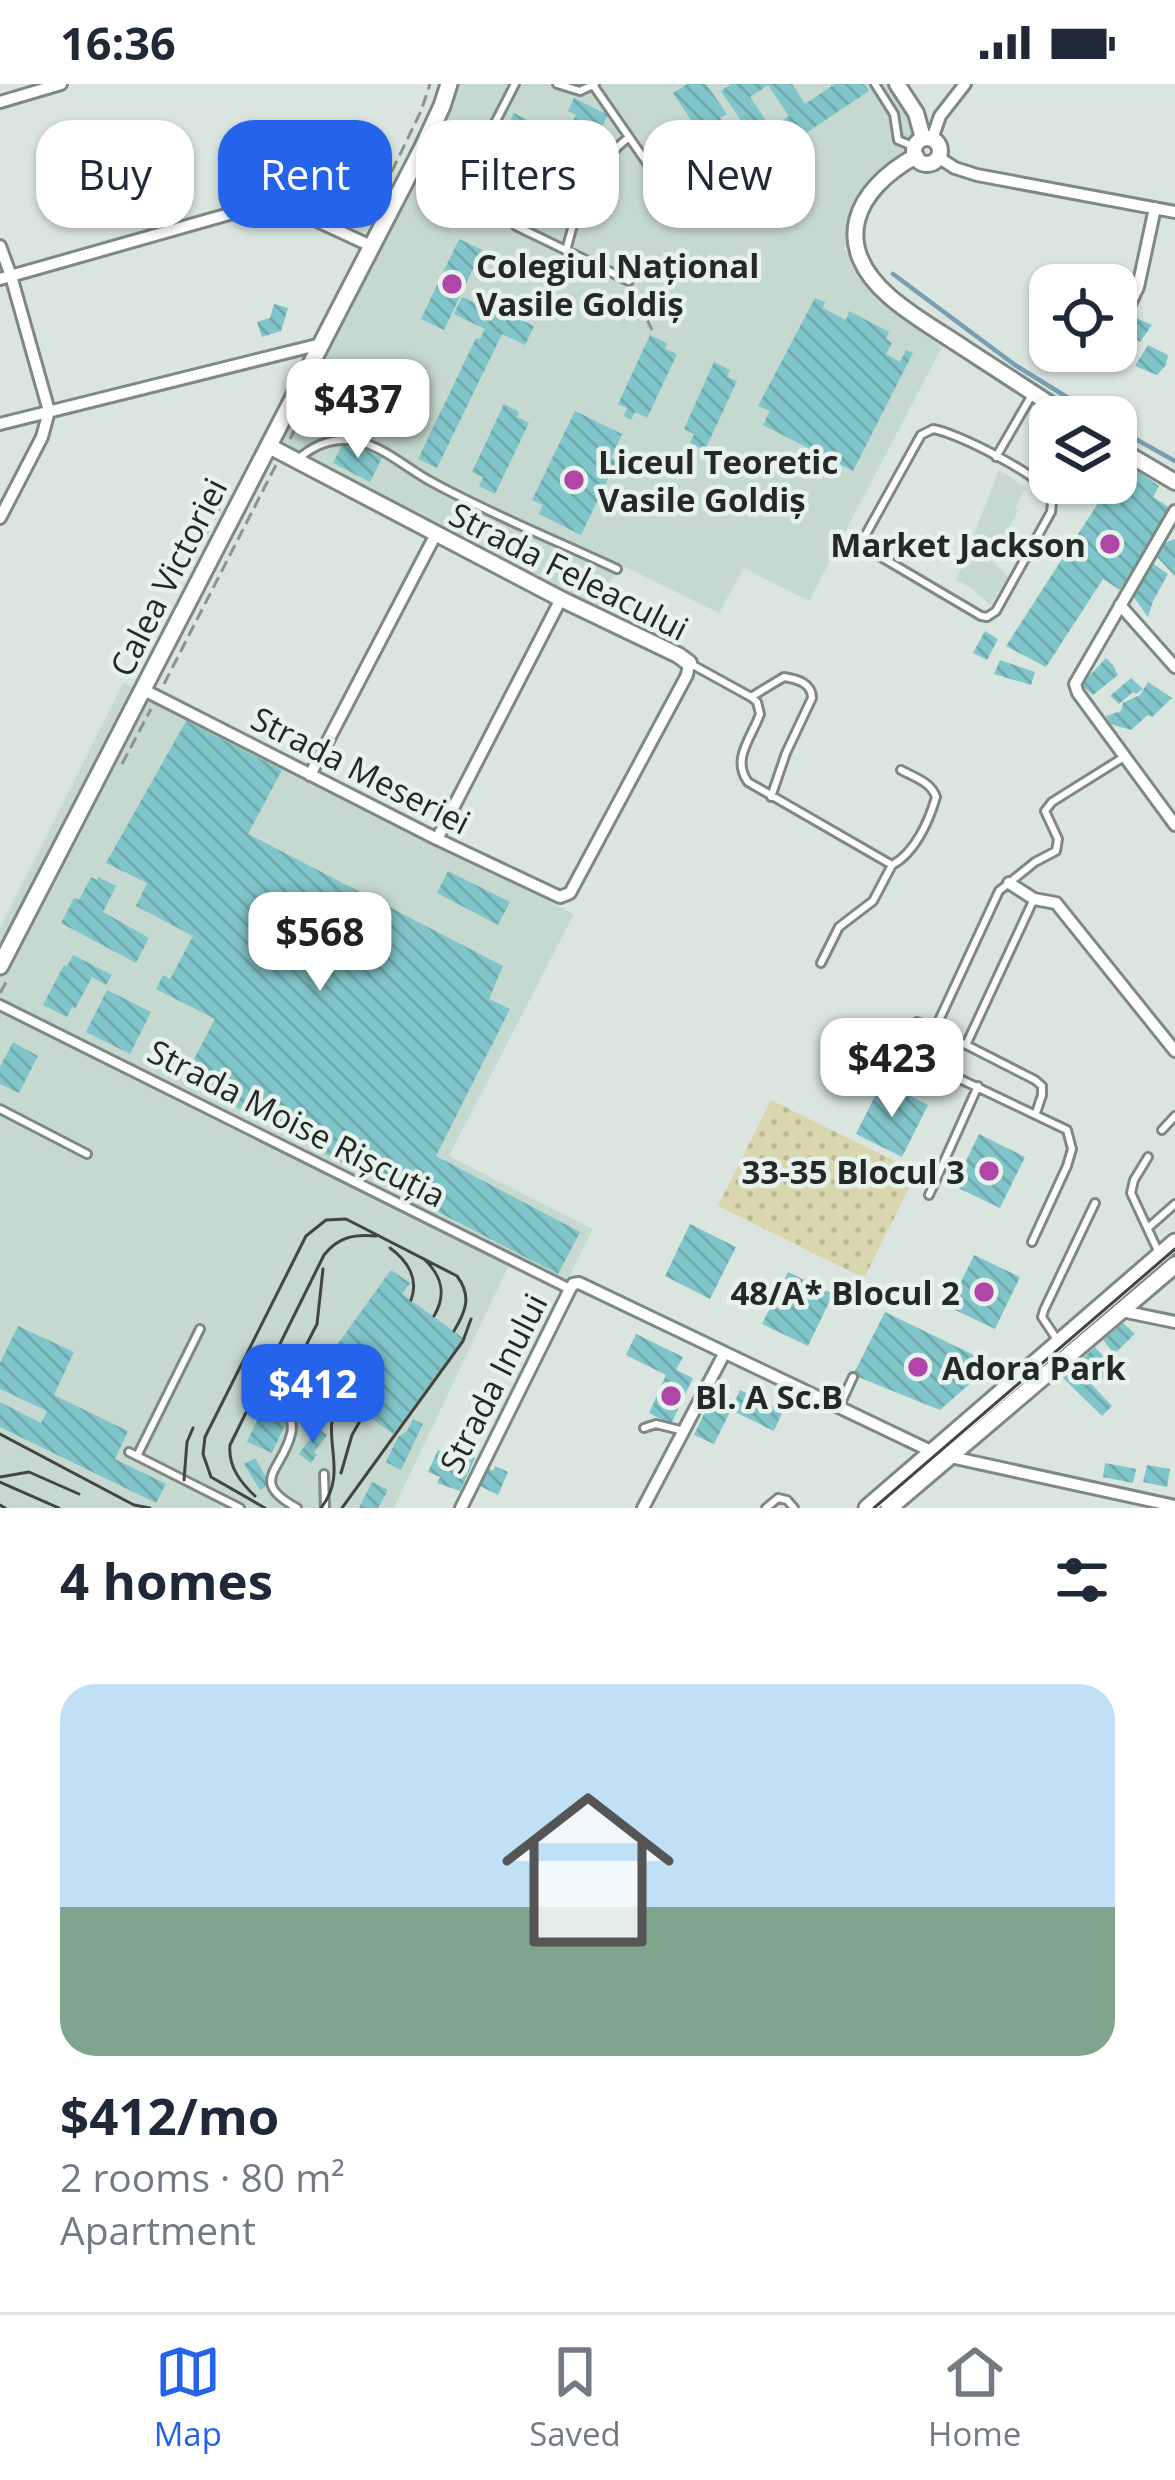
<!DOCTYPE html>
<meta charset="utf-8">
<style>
:root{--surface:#fff;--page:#f2f2f3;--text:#1f2937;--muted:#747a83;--line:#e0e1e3;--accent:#2563eb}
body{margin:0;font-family:"Open Sans",sans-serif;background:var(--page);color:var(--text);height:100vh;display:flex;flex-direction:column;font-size:45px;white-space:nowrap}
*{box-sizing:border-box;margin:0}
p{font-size:39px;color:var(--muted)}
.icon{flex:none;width:66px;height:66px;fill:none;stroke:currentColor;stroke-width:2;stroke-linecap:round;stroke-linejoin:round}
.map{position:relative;height:1424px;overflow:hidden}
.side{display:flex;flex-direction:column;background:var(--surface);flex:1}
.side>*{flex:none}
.hud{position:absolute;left:36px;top:36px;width:1104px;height:108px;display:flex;gap:24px}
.controls{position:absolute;left:1029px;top:180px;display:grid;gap:24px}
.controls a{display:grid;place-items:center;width:108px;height:108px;border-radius:24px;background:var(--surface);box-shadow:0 3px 9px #0004;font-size:60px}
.price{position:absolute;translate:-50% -102px;padding:0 27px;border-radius:24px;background:#fff;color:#222;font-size:39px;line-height:78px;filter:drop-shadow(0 3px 6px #0008)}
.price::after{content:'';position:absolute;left:50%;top:72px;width:36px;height:27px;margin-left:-18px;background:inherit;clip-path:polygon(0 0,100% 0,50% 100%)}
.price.selected{background:var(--accent);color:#fff}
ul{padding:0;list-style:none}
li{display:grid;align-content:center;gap:24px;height:636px;padding:0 60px}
li span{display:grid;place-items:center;height:372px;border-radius:36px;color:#555}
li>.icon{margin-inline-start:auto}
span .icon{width:216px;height:216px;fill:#fffc;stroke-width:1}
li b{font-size:51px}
h2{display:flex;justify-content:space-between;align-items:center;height:144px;padding:0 60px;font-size:51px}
.pill{padding:0 42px;border-radius:36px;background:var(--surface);box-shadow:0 3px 9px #0004;font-size:42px;line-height:108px}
.pill.selected{background:var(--accent);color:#fff}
.status{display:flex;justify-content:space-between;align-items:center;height:84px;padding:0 60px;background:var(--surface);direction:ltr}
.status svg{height:33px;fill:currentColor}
.menu{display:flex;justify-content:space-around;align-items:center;height:168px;border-top:3px solid var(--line);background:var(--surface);font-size:33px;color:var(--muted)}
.menu a{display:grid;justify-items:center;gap:6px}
.menu .selected{color:var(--accent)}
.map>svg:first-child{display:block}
</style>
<div class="status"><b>16:36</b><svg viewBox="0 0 49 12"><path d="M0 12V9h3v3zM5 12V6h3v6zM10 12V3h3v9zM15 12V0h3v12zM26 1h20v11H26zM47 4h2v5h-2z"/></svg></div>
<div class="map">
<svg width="1175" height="1424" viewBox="0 0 1175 1424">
<defs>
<pattern id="park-dots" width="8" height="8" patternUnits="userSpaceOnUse" patternTransform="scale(3)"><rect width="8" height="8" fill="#dad6ae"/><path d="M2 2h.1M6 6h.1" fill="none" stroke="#bbb896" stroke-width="1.8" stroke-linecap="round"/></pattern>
<pattern id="building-back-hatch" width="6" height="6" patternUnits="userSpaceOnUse" patternTransform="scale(3)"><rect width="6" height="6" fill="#80c5c9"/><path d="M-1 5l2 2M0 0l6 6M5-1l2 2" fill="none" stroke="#6ea9ac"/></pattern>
</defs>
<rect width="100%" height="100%" fill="#dae5e0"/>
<!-- built -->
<path fill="#c6d9d1" d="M449,0H897L916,29L919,57L914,68L871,107L857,167L844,163L878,212L942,263L809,517L744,484L719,529L619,480L594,531L269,362Z
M999,386L1026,403L1015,424L1018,427L991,475L1008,493L990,521L970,503L956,496Z
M123,599L574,830L449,1072L593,1145L562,1207L509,1181L394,1424H0V844Z"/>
<!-- park -->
<path fill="url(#park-dots)" d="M771,1016L917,1088L864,1194L718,1122Z"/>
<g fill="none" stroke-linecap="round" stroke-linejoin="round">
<!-- stream -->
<path stroke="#779eb3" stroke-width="4.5" d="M893,190L1015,281L1099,333
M1116,344L1175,377"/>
</g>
<!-- building -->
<path fill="url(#building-back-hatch)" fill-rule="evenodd" d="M687,0H706L727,30L720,34L739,62L712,80L695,54L662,76L651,60L684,38L694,52L699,48L673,9Z
M731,0H792L805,20L835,0H864L869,7L767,75L721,7ZM768,1L789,32L771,44L750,13Z
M574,14L608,31L577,95L551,82L576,31L568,27Z
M514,29L537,41L488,139L465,127Z
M796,77L811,98L792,111L778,90Z
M459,155L482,166L444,246L421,235Z
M462,213L475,219L477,215L534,242L525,261L502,250L437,384L418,375L476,254L480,255L485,245L454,230Z
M815,214L825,218L823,224L846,236L849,227L889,248L886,255L892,259L886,270L900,278L906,266L913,269L853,387L763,341L770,327L758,322Z
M274,220L288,224L281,247L262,253L257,238L270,234Z
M1134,233L1152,241L1140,258L1124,249Z
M650,251L667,259L665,265L677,270L647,334L635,328L631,336L624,332L627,324L618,320Z
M1148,261L1168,271L1166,281L1157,291L1135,282Z
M714,278L730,286L727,293L737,297L705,366L690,359L694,350L684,345Z
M504,320L519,328L517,333L529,339L495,410L479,402L483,393L472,388Z
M575,327L622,350L611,374L617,376L581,451L539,430L543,421L532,416Z
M343,359L351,363L352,359L382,374L370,398L333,379Z
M1125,378L1159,402L1153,413L1170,424L1120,506L1103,495L1046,583L1006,562L1111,399H1116V391Z
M1175,455V492L1156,472L1159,461Z
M1151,478L1168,490L1153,517L1148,533L1133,512Z
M985,547L998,555L987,576L973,569Z
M1106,574L1113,581L1118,591L1093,611L1081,601Z
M1000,576L1035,588L1031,601L994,590Z
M1131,594L1143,605L1136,610L1133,608L1119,620L1110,612Z
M1148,598L1172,614L1152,633L1148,631L1131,646L1110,640L1106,632L1121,627L1123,619L1140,611Z
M186,637L282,686L248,750L503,882L489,915L510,925L436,1072L580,1148L558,1190L183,996L215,935L156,905L163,891L170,895L193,852L136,822L147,799L106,779Z
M448,787L510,818L498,841L437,809Z
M91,793L97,796L98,793L116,802L103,828L149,854L136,879L61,839L74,814L79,816Z
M73,871L112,891L106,901L92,893L75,925L72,923L67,933L43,921L64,881L67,882Z
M107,906L151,928L130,970L86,948Z
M13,958L38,972L19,1009L0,1000V983Z
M882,998L928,1021L902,1073L856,1050Z
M979,1050L1025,1073L1000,1124L954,1102Z
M690,1140L736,1163L710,1215L665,1192Z
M974,1171L1020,1193L995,1245L949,1223Z
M391,1186L410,1199L402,1210L463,1254L393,1350L328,1304L310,1329L296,1318Z
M788,1188L833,1210L808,1262L762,1240Z
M885,1228L984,1276L974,1296L940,1326L853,1291Z
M1123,1239L1135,1250L1114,1270L1103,1256Z
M18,1242L74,1268L54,1311L128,1347L115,1375L166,1400L156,1419L0,1343V1318L41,1339L47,1327L0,1305V1279Z
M636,1250L683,1273L676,1286L693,1294L671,1340L649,1329L666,1291L626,1271Z
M1095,1263L1116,1286L1103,1295L1083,1274Z
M1076,1284L1112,1322L1102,1332L1063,1294Z
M740,1306L783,1327L774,1347L731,1326L714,1360L694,1351L715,1307L735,1317Z
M261,1328L286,1339L272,1369L247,1358Z
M413,1335L423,1340L401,1386L386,1378L398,1353L407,1347Z
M318,1344L327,1351L314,1368L317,1371L311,1379L299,1370Z
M459,1363L475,1374L460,1407L437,1399L440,1393L428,1388L438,1366L454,1374Z
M255,1374L270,1400L260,1406L244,1380Z
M1105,1379L1136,1385L1133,1399L1103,1393Z
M1147,1381L1170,1385L1167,1403L1143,1398Z
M495,1382L508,1388L498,1411L478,1401L486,1383L493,1387Z
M372,1398L388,1406L378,1424H359Z"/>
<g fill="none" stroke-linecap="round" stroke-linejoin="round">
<!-- service casing -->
<g stroke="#7e8884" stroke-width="12">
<path id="service" d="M557,0L580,7L595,0
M875,0L894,30L898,56L915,63
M593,1L681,128L689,129L706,123L748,96L770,88L802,68
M664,105L694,82
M582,112L538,94L516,142L629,197
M448,130L515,0
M566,167C579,117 587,87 629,53
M933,345C955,348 1038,390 1049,409C1053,417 1052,419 1051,428L996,527L987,533L981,532L864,463L865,452L921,351Z
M996,373L1033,309
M297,376C311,363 327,355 347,356C378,357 404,383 430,397C490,430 555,456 617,485
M691,580L751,613L757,618L760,630C752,653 731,675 748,698L892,781C915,769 929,737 936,713C931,698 914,693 901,686
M751,613L784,593C797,595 812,599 812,614L786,669L771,713
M821,879L839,843L873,817L892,781
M917,938L935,945
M966,961L1033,817
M901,967L1067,1046L1072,1065L1067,1082L1032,1158
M0,1025L87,1070
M1036,1029L1042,1011V1002L1035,996L935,945L999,807L1035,778L1056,767L1058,755L1045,727L1052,718L1124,673
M1162,1046L1175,1032
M1148,1073L1134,1096L1131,1109L1158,1167
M929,1111L978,1002
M1149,1143L1175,1120
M1056,1254L1042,1233L1044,1226L1095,1119
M288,1311C285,1325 295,1336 291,1350C282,1387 248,1397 297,1424
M840,1321L853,1293
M644,1344L656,1340L684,1347
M129,1368L240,1424
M137,1372L200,1245
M324,1390L325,1424
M766,1424L778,1414L787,1416L794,1424"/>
</g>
<!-- pedestrian casing -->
<g stroke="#7e8884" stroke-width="14">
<path id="pedestrian" d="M0,921L570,1205"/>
</g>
<!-- minor casing -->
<g stroke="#7e8884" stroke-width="16">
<path id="minor" d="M0,18L61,0
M932,55L940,32L965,0
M938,73L955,84L977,91L1175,128
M0,162L11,192L49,327L42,353L0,434
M0,195L268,119L285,122L371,162
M1116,249L1138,203L1155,124
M1105,270L1106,267
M0,340L321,260
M1175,427L1075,600L1078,609L1175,741
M1120,521L1175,583
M144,606L437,755L560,813L570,809L687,591L689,579
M310,691L436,450
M437,755L561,515
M1009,799L1034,815L1056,819L1175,967
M1122,1227L1175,1238
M461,1424L570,1205L573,1200L579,1199L937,1370L1175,1422
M643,1424L724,1270"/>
</g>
<!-- tertiary casing -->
<g stroke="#7e8884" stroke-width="20">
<path id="tertiary" d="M897,0L916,29L923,54
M914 67a13 13 0 1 1 26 0a13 13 0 1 1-26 0Z
M916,72C854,106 830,161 890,213C913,233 942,249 967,266C1001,288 1036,311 1070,333
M269,362L561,515L678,571L689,579
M1116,363L1175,398"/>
</g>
<!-- secondary casing -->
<g stroke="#7e8884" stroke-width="21">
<path id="secondary" d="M0,882L422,65L442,22L449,0
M867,1424L1175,1158
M889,1424L1175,1181"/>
</g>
<!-- path -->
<path stroke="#8b938f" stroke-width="3" stroke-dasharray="12 6" stroke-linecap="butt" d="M376,120L421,27L430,0
M632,204L652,246
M290,355L327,283
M189,483L226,411
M164,600L277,379
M122,680L151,625
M0,909L8,895"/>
<!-- service -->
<use href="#service" stroke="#fff" stroke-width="6"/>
<!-- pedestrian -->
<use href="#pedestrian" stroke="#fff" stroke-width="8"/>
<!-- minor -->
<use href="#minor" stroke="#fff" stroke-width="10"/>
<!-- tertiary -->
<use href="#tertiary" stroke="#fff" stroke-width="14"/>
<!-- secondary -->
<use href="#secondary" stroke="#fff" stroke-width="15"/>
<!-- tram -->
<path stroke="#414644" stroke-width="3" d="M390,1164C408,1177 419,1195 411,1216
M424,1175C442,1192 447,1210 434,1232
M275,1322L317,1240L323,1185
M0,1350L134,1421L150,1424
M341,1389L352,1351L364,1330
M0,1393L29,1388L79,1410
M184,1396L187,1358L193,1344
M0,1398L59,1424
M255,1412C240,1398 228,1382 230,1361L324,1171C338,1153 354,1150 376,1152
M0,1421L5,1424
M265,1424L211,1393L203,1370L205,1353L306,1152L326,1136L346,1135L457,1192C472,1212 466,1227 454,1247
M321,1424C351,1386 317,1351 340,1315
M342,1424L463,1257L471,1235
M874,1424L1175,1165"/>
</g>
<!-- markers -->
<g fill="#b046a8" stroke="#e7f2ed" stroke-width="4.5">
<circle cx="452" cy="200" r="12"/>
<circle cx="574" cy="396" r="12"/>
<circle cx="1110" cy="460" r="12"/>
<circle cx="989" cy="1087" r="12"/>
<circle cx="984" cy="1208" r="12"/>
<circle cx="918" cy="1283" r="12"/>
<circle cx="671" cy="1312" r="12"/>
</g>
<g text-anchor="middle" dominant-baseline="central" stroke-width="9" stroke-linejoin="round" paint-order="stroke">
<!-- poi labels -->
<g font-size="33" font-weight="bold" fill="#242826" stroke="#e7f2ed" text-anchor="start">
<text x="476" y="181">Colegiul Național<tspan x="476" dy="38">Vasile Goldiș</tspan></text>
<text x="598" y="377">Liceul Teoretic<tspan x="598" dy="38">Vasile Goldiș</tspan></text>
<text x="1086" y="460" text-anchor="end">Market Jackson</text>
<text x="965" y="1087" text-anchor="end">33-35 Blocul 3</text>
<text x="960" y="1208" text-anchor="end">48/A* Blocul 2</text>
<text x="942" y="1283">Adora Park</text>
<text x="695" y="1312">Bl. A Sc.B</text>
</g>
<!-- street labels -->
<g font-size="33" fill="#242826" stroke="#e7f2ed">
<text transform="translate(569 487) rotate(27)">Strada Feleacului</text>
<text transform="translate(168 493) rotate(-63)">Calea Victoriei</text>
<text transform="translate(361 686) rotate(27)">Strada Meseriei</text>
<text transform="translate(297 1039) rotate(27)">Strada Moise Rișcuția</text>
<text transform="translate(493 1299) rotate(-63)">Strada Inului</text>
</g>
</g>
</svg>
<div class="controls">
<a><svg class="icon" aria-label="locate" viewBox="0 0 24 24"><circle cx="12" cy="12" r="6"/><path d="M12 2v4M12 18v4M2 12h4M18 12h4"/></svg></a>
<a><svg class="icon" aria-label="layers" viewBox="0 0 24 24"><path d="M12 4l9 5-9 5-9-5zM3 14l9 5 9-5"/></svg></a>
</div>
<b class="price" style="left:358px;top:377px">$437</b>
<b class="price" style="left:320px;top:910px">$568</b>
<b class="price" style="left:892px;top:1036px">$423</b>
<b class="price selected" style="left:313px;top:1362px">$412</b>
<div class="hud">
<a class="pill">Buy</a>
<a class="pill selected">Rent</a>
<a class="pill">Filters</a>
<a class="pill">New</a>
</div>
</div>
<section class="side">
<h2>4 homes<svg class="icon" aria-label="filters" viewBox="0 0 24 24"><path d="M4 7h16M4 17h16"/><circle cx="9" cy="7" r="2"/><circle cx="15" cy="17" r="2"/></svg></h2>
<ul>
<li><span style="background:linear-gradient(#bfe0f5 60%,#7fa58c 0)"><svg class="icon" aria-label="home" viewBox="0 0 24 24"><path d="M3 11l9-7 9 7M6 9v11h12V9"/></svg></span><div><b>$412/mo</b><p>2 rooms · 80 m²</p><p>Apartment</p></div></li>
</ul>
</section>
<nav class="menu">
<a class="selected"><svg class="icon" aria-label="map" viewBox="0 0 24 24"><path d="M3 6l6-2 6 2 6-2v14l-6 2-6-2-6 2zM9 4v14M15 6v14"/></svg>Map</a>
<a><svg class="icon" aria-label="saved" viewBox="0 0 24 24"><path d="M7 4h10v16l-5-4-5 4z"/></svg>Saved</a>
<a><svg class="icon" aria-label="home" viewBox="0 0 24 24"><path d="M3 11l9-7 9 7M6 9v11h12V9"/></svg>Home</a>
</nav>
